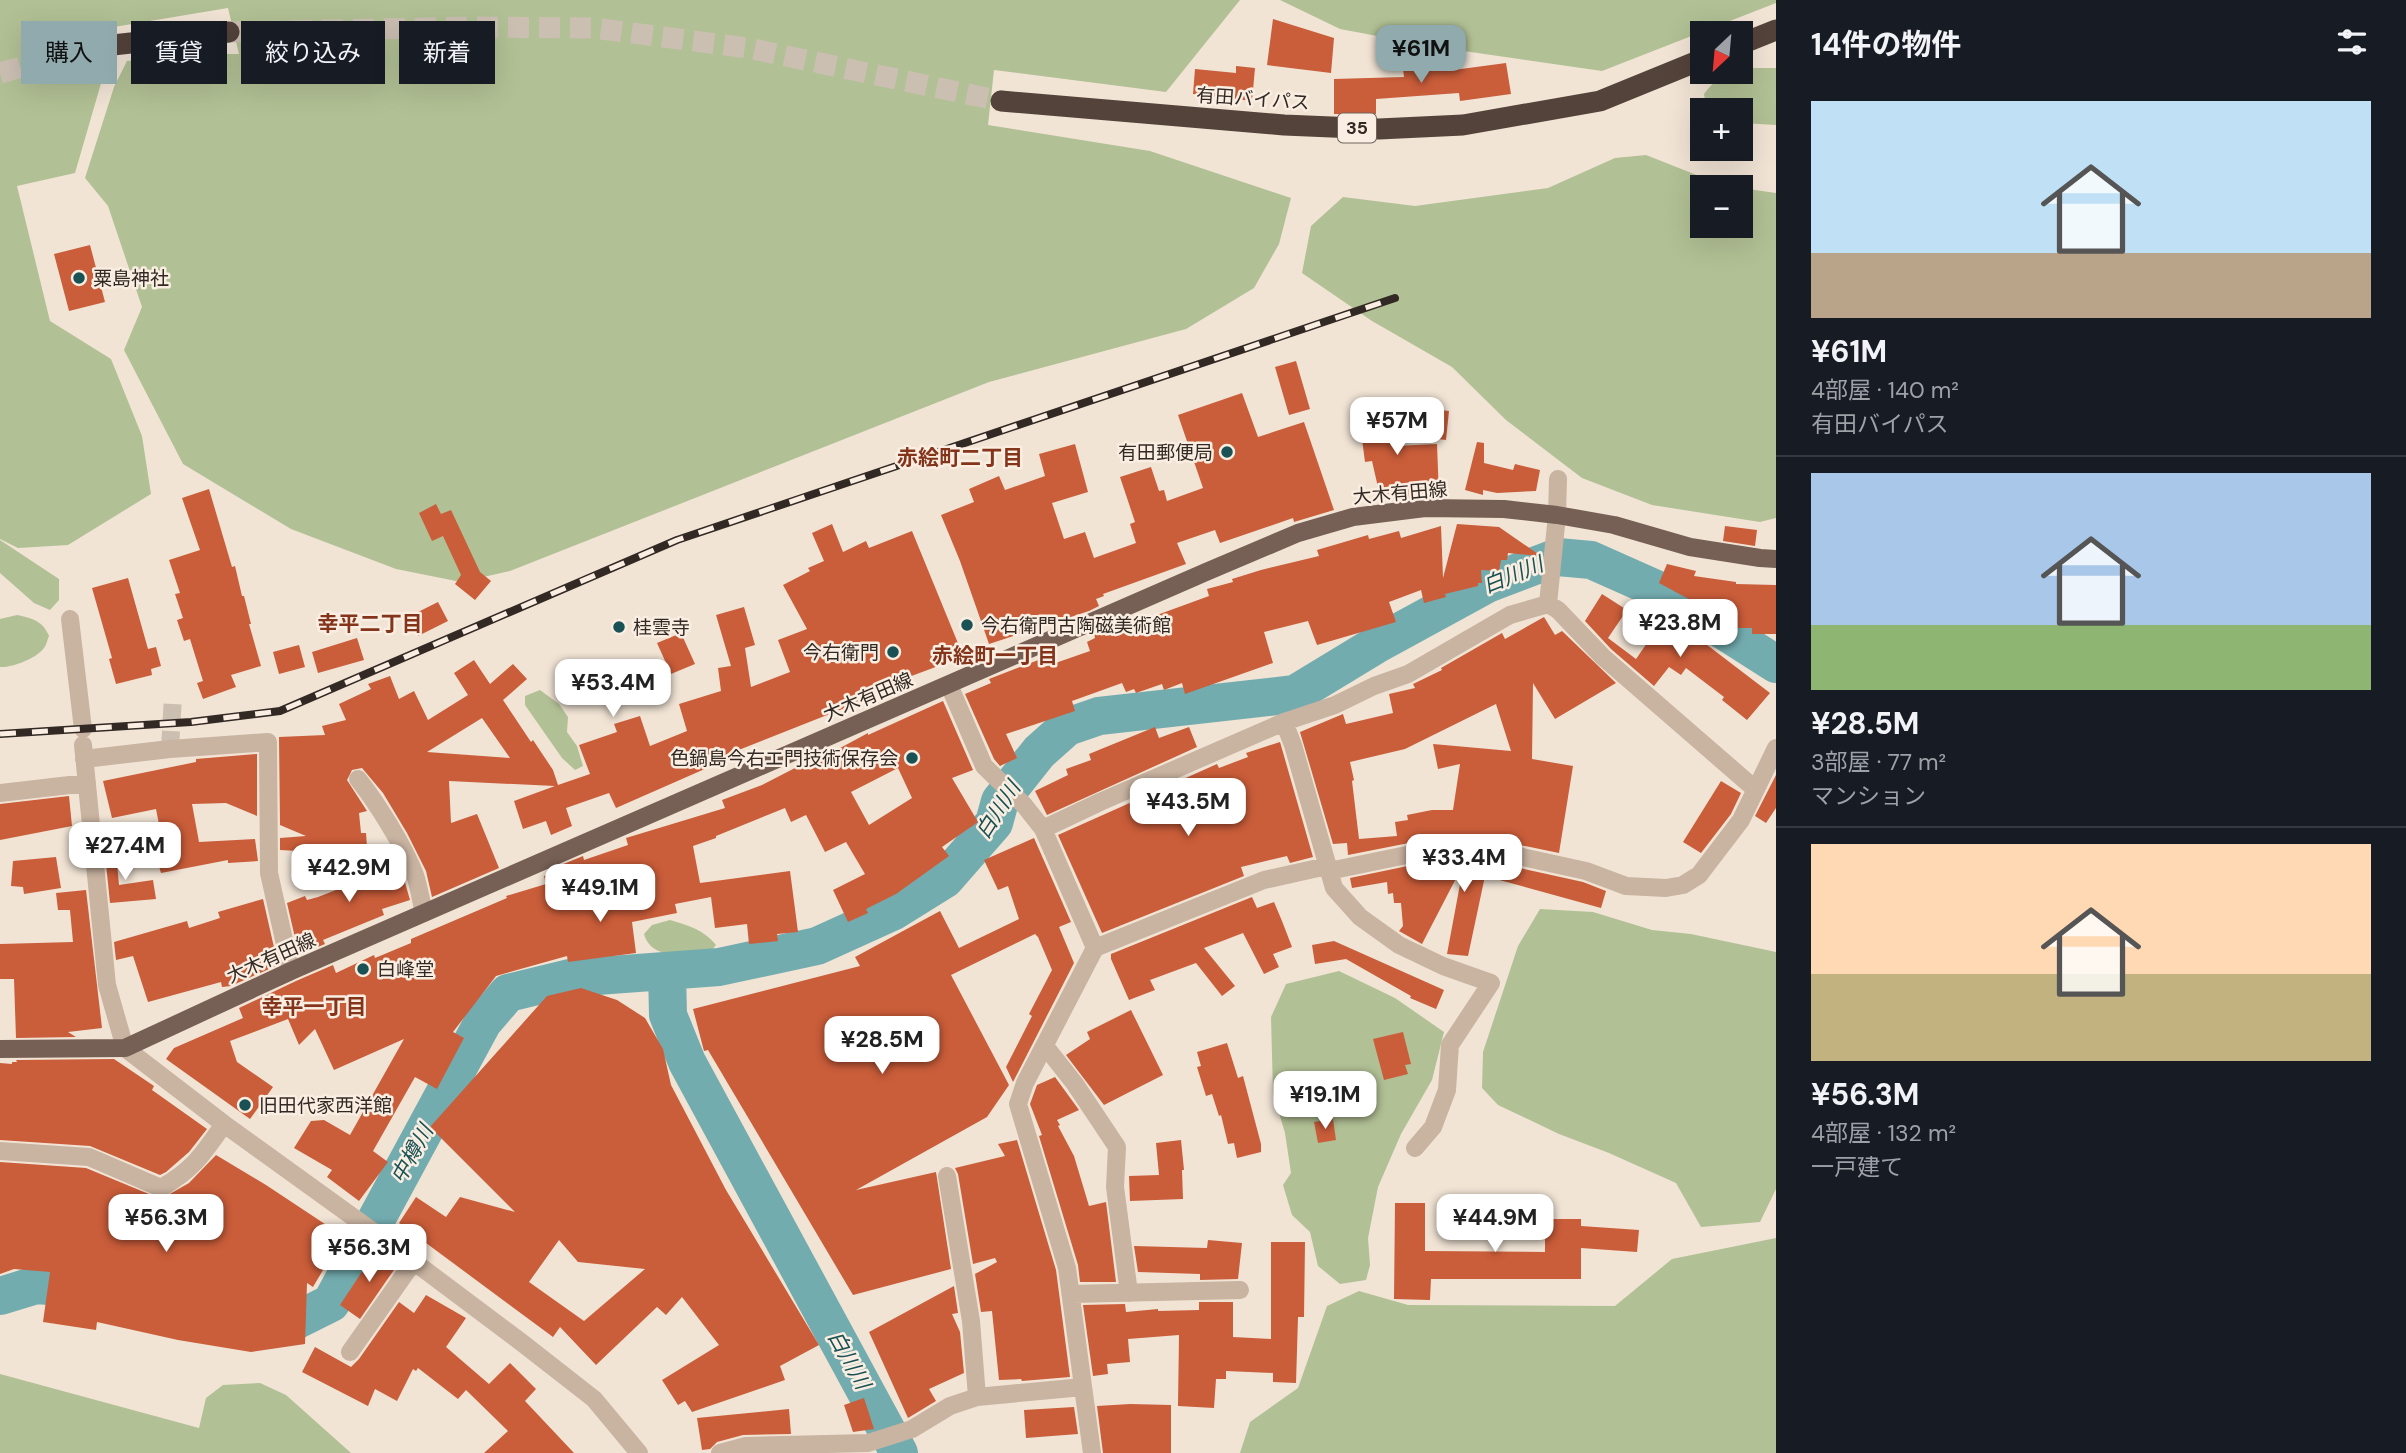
<!DOCTYPE html>
<html lang="ja">
<meta charset="utf-8">
<style>
:root{--surface:#171b24;--page:#20242c;--text:#f1f3f6;--muted:#9ea1a6;--line:#363941;--accent:#90aaae}
body{margin:0;font-family:"DM Sans","Noto Sans JP",sans-serif;background:var(--page);color:var(--text);height:100vh;display:flex;flex-direction:column;font-size:26px;white-space:nowrap}
*{box-sizing:border-box;margin:0}
p{font-size:23px;color:var(--muted)}
.icon{flex:none;width:38px;height:38px;fill:none;stroke:currentColor;stroke-width:2;stroke-linecap:round;stroke-linejoin:round}
.map{position:relative;flex:1;overflow:hidden}
.sheet{display:flex;flex-direction:column;background:var(--surface);width:630px}
.sheet>*{flex:none}
.top-card{position:absolute;left:21px;top:21px;width:665px;height:63px;display:flex;gap:14px}
.needle{width:46px;rotate:206deg}
.fabs{position:absolute;left:1690px;top:21px;display:grid;gap:14px}
.fabs a{display:grid;place-items:center;width:63px;height:63px;border-radius:0px;background:var(--surface);box-shadow:0 7px 28px #0002;font-size:35px}
.price{position:absolute;translate:-50% -60px;padding:0 16px;border-radius:14px;background:#fff;color:#222;font-size:23px;line-height:46px;filter:drop-shadow(0 2px 4px #0008)}
.price::after{content:'';position:absolute;left:50%;top:42px;width:21px;height:16px;margin-left:-10px;background:inherit;clip-path:polygon(0 0,100% 0,50% 100%)}
.price.active{background:var(--accent);color:#111}
ul{padding:0;list-style:none}
li{display:grid;align-content:center;gap:14px;height:371px;padding:0 35px}
li+li{border-top:2px solid var(--line)}
li span{display:grid;place-items:center;height:217px;border-radius:0px;color:#555}
li>.icon{margin-inline-start:auto}
span .icon{width:126px;height:126px;fill:#fffc;stroke-width:1}
li b{font-size:30px}
h2{display:flex;justify-content:space-between;align-items:center;height:84px;padding:0 35px;font-size:30px}
.chip{padding:0 24px;border-radius:0px;background:var(--surface);box-shadow:0 7px 28px #0002;font-size:24px;line-height:63px}
.chip.active{background:var(--accent);color:#111}
main{display:flex;flex:1;min-height:0}
.map>svg:first-child{display:block}
</style>
<main>
<div class="map">
<svg width="1776" height="1453" viewBox="0 0 1776 1453">
<rect width="100%" height="100%" fill="#f1e4d5"/>
<!-- green -->
<path fill="#b2c095" d="M0,0H1240L1166,92L994,70L988,125L1150,151L1291,198L1279,244L1254,288L1186,329L989,382L510,571L461,582L396,569L291,529L183,464L124,350L142,307L108,206L85,178L114,87L127,61L200,54H239L228,8L90,31L96,56L102,59L104,73L75,173L17,186L50,321L111,359L142,436L151,494L68,545L18,548L0,539Z
M1280,0H1776V3L1602,71L1436,47L1340,29Z
M1741,68H1776V125L1741,123V110H1707L1704,94C1714,81 1724,72 1741,72Z
M1646,155L1722,185L1736,187H1703V226H1741V188L1776,193V518L1760,522L1652,505L1582,478L1506,420L1452,367L1372,321L1302,273L1311,226L1343,197L1415,206L1548,188L1615,158Z
M0,540L59,579V600L50,610L34,603L0,573Z
M17,615C32,618 43,621 49,636C47,640 47,644 44,648C37,658 12,668 0,667V619Z
M540,690L559,704L568,717L567,732L577,746L583,766L575,770L562,758L525,705V696Z
M1540,909L1593,912L1652,930L1691,934L1776,952V1189L1760,1222L1701,1227L1676,1183L1609,1153L1559,1134L1498,1105L1482,1088L1483,1052L1518,946Z
M670,920C688,925 704,930 716,945L710,952C688,954 652,962 644,934L652,925Z
M1339,971L1395,998L1444,1032L1432,1080L1401,1134L1378,1187L1368,1238L1370,1265L1366,1280L1340,1284L1318,1266L1310,1232L1292,1215L1283,1185L1291,1173L1285,1133L1273,1093L1271,1017L1286,984Z
M1776,1238V1453H1240L1250,1422L1298,1388L1327,1306L1359,1291L1408,1305L1615,1306L1672,1259Z
M0,1374L199,1428L206,1398L223,1385L260,1383L286,1395L351,1453H0Z"/>
<g fill="none" stroke-linecap="round" stroke-linejoin="round">
<!-- river -->
<path stroke="#73acaf" stroke-width="38" d="M667,971L668,1015L687,1062L899,1453
M0,1296L36,1285L101,1290
M257,1331L291,1323L331,1303L483,1022L508,993L570,978L719,967L817,946L892,912L945,879L994,823L1000,801L1039,752L1067,727L1099,716L1295,694L1379,643L1487,584L1558,557L1591,560L1663,592L1776,664"/>
</g>
<!-- building -->
<path fill="#ca5d3a" fill-rule="evenodd" d="M1273,19L1334,38L1331,73L1267,65Z
M1445,57L1446,71L1506,63L1511,94L1460,101L1459,93L1376,99V114H1334V79L1404,77L1402,60Z
M1236,66L1255,68L1252,101L1193,94L1195,69L1236,73Z
M90,245L105,302L69,311L54,254Z
M1296,361L1310,409L1289,415L1275,367Z
M1242,393L1258,437L1304,422L1334,510L1294,522L1293,518L1220,543L1215,530L1177,543L1186,564L1103,594L1104,596L1096,599L1099,606L1089,611L989,644L960,561L941,515L974,502L969,489L999,476L1005,490L1045,476L1039,454L1075,444L1088,492L1052,503L1064,539L1085,532L1094,558L1136,543L1130,524L1135,522L1120,477L1151,467L1159,491L1164,490L1167,501L1203,488L1178,415Z
M1392,405L1395,446L1437,444L1439,496L1405,498L1404,491L1380,496L1372,461L1365,462L1358,408Z
M1432,409L1449,411L1446,440L1429,438Z
M1477,442L1484,443V463L1513,470L1515,464L1540,470L1536,491L1497,493L1483,490V495L1465,490Z
M209,489L232,567L235,566L242,596H244L251,624H249L261,666L231,675L236,687L203,699L197,683L203,681L190,639L184,641L177,620L183,618L175,594L180,593L169,560L200,550L182,498Z
M436,504L441,514L451,510L480,572L491,581L475,600L455,584L461,575L443,536L432,541L419,513Z
M832,524L843,552L866,541L869,548L912,531L962,653L940,661L941,665L863,694L865,700L721,757L723,761L616,808L609,793L566,808L572,826L551,835L546,821L523,829L514,801L555,786L449,781L451,823L477,814L499,868L432,897L426,871L407,833L383,793L362,768L352,770L347,780L367,811L359,813L361,833H366L367,847L317,852L280,850V838L306,836L280,825L279,737L325,735L322,726L346,720L339,704L371,689L368,684L390,676L399,699L414,691L428,720L468,695L454,673L474,660L490,684L513,664L527,679L503,700L531,742L533,740L553,770L558,785L590,774L579,745L617,732L614,724L640,716L650,746L687,731L679,704L721,691L718,668L731,666L716,615L744,607L755,645L745,648L751,687L790,672L778,640L807,629L783,585L810,571L808,568L824,561L812,533ZM482,718L510,758L427,752Z
M1457,524L1499,527L1541,556L1508,553L1507,560H1501L1499,571L1481,570L1482,583H1478V586L1445,594L1446,597L1424,603L1421,590L1389,602L1396,622L1317,645L1308,621L1264,632L1273,663L1185,694L1182,683L1164,690L1162,684L1136,693L1134,689L1126,692L1122,683L1072,701L1075,711L1006,734L1017,758L1000,766L994,759L965,694L991,683L989,679L1041,659L1044,667L1090,651L1087,642L1095,638L1094,633L1114,625L1116,630L1209,596L1207,589L1233,582L1232,579L1261,570L1319,556L1317,550L1368,535L1369,539L1399,531L1401,538L1441,526L1443,578Z
M1725,526L1757,530L1755,546L1723,541Z
M1667,564L1696,571L1694,576L1736,582V584L1776,585V634H1752V628H1732L1710,614L1711,611L1659,583Z
M128,578L148,649L156,647L161,666L151,669L152,675L116,684L109,659L112,658L92,588Z
M1602,594L1627,610L1608,638L1636,659L1663,620L1691,639L1694,635L1770,693L1747,720L1722,700L1724,697L1686,668L1681,675L1669,667L1654,686L1611,649L1585,621Z
M438,602L448,621L418,636L408,617Z
M1544,617L1555,635L1562,631L1616,683L1555,719L1533,683L1532,759L1573,766L1559,853L1506,842L1475,840L1419,841L1348,855L1347,843L1333,844L1300,732L1343,714L1346,724L1393,713L1389,694L1415,688L1413,684L1442,670L1441,668L1502,633L1505,639ZM1496,704L1511,751L1433,744L1438,769L1460,764L1453,810H1432L1407,815L1408,820L1395,822L1397,836L1359,839L1352,781L1354,780L1350,762L1405,749Z
M681,633L695,664L671,674L657,643Z
M357,638L364,660L318,673L312,652Z
M299,645L305,667L279,674L273,652Z
M943,701L973,770L952,778L978,822L942,847L949,856L896,894L866,909L868,913L848,922L833,890L865,874L846,842L825,852L806,815L791,822L785,808L716,836V838L693,846L700,883L790,871L798,932L777,934L778,941L749,944L747,924L715,928L711,897L675,904L677,913L632,922L636,953L568,962L567,956L496,976L453,1032L464,1038L437,1089L415,1077L373,1151L388,1162L359,1201L327,1177L332,1170L294,1148L311,1121L324,1120L350,1135L404,1039L334,1070L315,1029L299,1045L288,1019L230,1041L237,1062L273,1087L250,1119L166,1059L174,1048L243,1018L239,1008L296,981L333,965L336,973L374,955L375,958L411,943V939L507,898L506,896L546,884L544,876L563,869L561,865L583,856L584,860L628,845L626,838L725,808L722,800L762,785L828,751L829,754L868,733V735ZM898,768L912,798L869,825L851,792Z
M1155,727L1159,738L1189,727L1197,747L1047,815L1035,791L1068,775L1066,769L1091,760L1089,754Z
M1280,742L1313,857L1290,863L1287,856L1241,867L1244,876L1102,933L1058,835L1217,764L1219,768L1248,757L1246,753Z
M257,754V816L226,803L192,804L199,842L255,839L258,861L228,863V860L161,873L155,853L164,850L156,809L112,818L103,781L196,762V759Z
M1776,775V808L1766,823L1755,816Z
M1721,781L1741,793L1731,814L1701,853L1683,842Z
M69,796L72,826L0,840V804Z
M1034,838L1071,922L1059,927L1074,963L1013,1082L1006,1067L1032,1016L1029,1014L1052,970L1038,937L1035,934L951,975L1009,1085L987,1117L856,1190L936,1172L951,1269L853,1295L708,1050L704,1051L693,1009L860,966L855,957L940,911L959,948L1019,919L1008,886L998,890L984,860Z
M115,843L119,885L153,880L156,899L110,903L104,844Z
M388,846L404,879L410,900L382,909L384,915L323,940L325,944L299,955L287,903L305,896L307,900L318,897L375,875L367,854Z
M56,857L61,888L24,894L23,887L11,886L13,861Z
M1475,862L1502,864L1583,882L1606,891L1601,908L1485,876L1468,956L1447,954L1464,863L1422,944L1399,931L1403,926L1401,903H1394L1393,893L1388,894L1387,882L1352,888L1350,878L1422,863Z
M86,890L102,1028L68,1032L76,1037L16,1038L14,979H0V944L73,942L70,910H58L56,893Z
M1252,897L1257,908L1274,902L1282,921L1292,947L1273,954L1279,967L1264,974L1243,933L1204,948L1235,986L1222,996L1196,963L1150,980L1155,990L1129,1000L1111,959V954Z
M263,899L278,965L231,986L222,987L221,982L148,1002L133,956L116,960L114,942L187,921L189,928L220,918L218,912Z
M1334,941L1444,990L1436,1009L1410,998L1411,996L1346,959L1315,964L1312,945Z
M581,988L617,1000L645,1018L663,1049L671,1085L726,1190L819,1345L780,1366L785,1380L692,1412L685,1401L678,1405L662,1380L719,1345L682,1297L666,1315L657,1307L596,1365L560,1327L553,1337L399,1223L416,1197L446,1217L460,1197L515,1212L430,1127L547,996ZM559,1240L578,1262L645,1269L584,1321L529,1282Z
M1131,1010L1163,1075L1104,1105L1066,1055L1090,1039L1087,1032Z
M1403,1032L1411,1064L1405,1065L1408,1074L1384,1080L1373,1039Z
M1227,1043L1238,1078L1243,1076L1261,1144V1152L1237,1158L1234,1143L1228,1144L1221,1115L1219,1116L1212,1094L1206,1096L1197,1067L1201,1066L1197,1052Z
M114,1059L154,1086L152,1090L207,1129L189,1152L166,1172L160,1175L90,1146L0,1140V1063L12,1064V1062H17L16,1060Z
M1055,1077L1079,1110L1057,1120L1060,1125L1058,1126L1074,1156L1089,1206L1106,1202L1116,1282H1080L1078,1265L1039,1136L1042,1135L1030,1104L1037,1085Z
M1333,1119L1336,1140L1318,1143L1314,1122Z
M1017,1140L1056,1270L1070,1377L1022,1381L1021,1379L999,1380L992,1311L981,1312L975,1274L997,1262L995,1258L973,1264L958,1174L955,1168L1005,1156L998,1144Z
M1181,1140L1184,1170H1182L1183,1199L1130,1201L1129,1176L1159,1175L1156,1143Z
M216,1155L266,1185L343,1236L313,1287L307,1283L305,1344L251,1352L178,1340L97,1322L96,1330L43,1322L50,1272L14,1269L0,1274V1162L86,1168L161,1199L189,1183Z
M1395,1203H1425V1251L1545,1252V1219H1581V1226L1639,1230L1637,1252L1581,1248V1279H1431L1430,1300L1394,1299Z
M1208,1240L1242,1243L1238,1279L1200,1280V1274L1138,1272L1134,1246L1207,1248Z
M1271,1242H1305L1304,1317H1298L1296,1383L1273,1382V1373L1226,1371V1379H1216L1214,1408L1178,1406L1179,1335L1128,1339L1130,1362L1107,1364L1108,1374L1093,1376L1083,1305L1125,1304L1126,1312L1158,1309V1311L1199,1310V1302H1233V1337L1271,1339Z
M377,1249L398,1264L360,1319L340,1305Z
M954,1286L958,1313L952,1314L960,1332L964,1373L929,1389L936,1401L908,1418L869,1332Z
M426,1295L466,1318L446,1347L489,1384L510,1363L536,1389L525,1401L574,1453H484L508,1431L466,1390L458,1399L418,1368L416,1371L413,1369L397,1401L375,1389L368,1406L302,1372L315,1347L351,1367L359,1359L399,1302L414,1313Z
M864,1398L874,1429L853,1432L844,1405Z
M1130,1404L1171,1405V1453H1103L1097,1406Z
M1074,1407L1078,1434L1026,1438L1024,1410Z
M789,1409L791,1434L743,1435L717,1442L710,1449L702,1450L697,1418Z"/>
<g fill="none" stroke-linecap="round" stroke-linejoin="round">
<!-- minor-tunnel -->
<path stroke="#cbbfb2" stroke-width="18" stroke-dasharray="18 9" stroke-linecap="butt" d="M170,749L173,696"/>
<!-- highway-tunnel -->
<path stroke="#cbbfb2" stroke-width="21" stroke-dasharray="21 10" stroke-linecap="butt" d="M229,32L476,27L593,28L748,48L1001,101
M0,73L95,47"/>
<!-- minor -->
<path stroke="#c9b3a1" stroke-width="18" d="M1548,604L1557,515L1558,479
M70,619L83,729
M949,685L984,766L1024,805L1043,829L1095,948L1025,1083L1018,1104L1067,1268L1092,1453
M83,745L107,985L125,1048L224,1124L389,1243L521,1342L594,1399L639,1453
M84,759L170,749L268,742L269,873L291,971
M358,779C377,803 404,846 415,875C419,887 421,901 424,913
M0,793L87,783
M1043,829L1100,802L1284,722
M1329,871L1421,852L1475,851L1504,853L1554,864L1586,871L1626,886L1666,888L1683,885L1699,875L1741,820L1776,748
M1095,948L1264,880L1327,866
M1045,1046L1075,1084L1117,1147L1115,1187L1129,1293
M1415,1148L1433,1127L1447,1090L1450,1045L1491,983L1443,966L1399,945L1360,917L1334,888L1293,745L1284,722L1335,705L1374,686L1408,674L1510,615L1548,604L1558,610L1603,657L1755,789
M0,1151L89,1157L161,1188C194,1169 203,1154 224,1124
M947,1176L971,1321L977,1397
M1071,1294L1240,1290
M350,1352L414,1261
M720,1453L746,1446L868,1443L912,1429L950,1406L977,1397L1083,1387"/>
<!-- major -->
<path stroke="#765f54" stroke-width="18" d="M0,1049L125,1048L291,971L1206,572L1298,533L1353,517L1425,508L1504,509L1557,515L1614,525L1690,547L1760,558L1776,559"/>
<!-- highway -->
<path stroke="#54433b" stroke-width="21" d="M1741,44L1776,30
M95,47L229,32
M1001,101L1284,125L1379,129L1463,125L1600,101L1703,59"/>
<!-- rail casing -->
<g stroke="#332924" stroke-width="8">
<path id="rail" d="M0,734L191,722L280,711L677,540L1395,298"/>
</g>
<!-- rail -->
<use href="#rail" stroke="#f9eee1" stroke-width="5" stroke-dasharray="16" stroke-linecap="butt"/>
</g>
<!-- markers -->
<g fill="#195155" stroke="#f9eee1" stroke-width="2.5">
<circle cx="79" cy="278" r="7"/>
<circle cx="1227" cy="452" r="7"/>
<circle cx="967" cy="625" r="7"/>
<circle cx="619" cy="627" r="7"/>
<circle cx="893" cy="652" r="7"/>
<circle cx="912" cy="758" r="7"/>
<circle cx="363" cy="969" r="7"/>
<circle cx="245" cy="1105" r="7"/>
</g>
<g text-anchor="middle" dominant-baseline="central" stroke-width="5" stroke-linejoin="round" paint-order="stroke">
<!-- shield labels -->
<rect fill="#f9eee1" stroke="#6e645d" stroke-width="2" x="1338" y="113.5" width="38" height="29" rx="5"/>
<g font-size="18" font-weight="bold" fill="#332924">
<text x="1357" y="128">35</text>
</g>
<!-- street labels -->
<g font-size="19" fill="#332924" stroke="#f9eee1">
<text transform="translate(1253 99) rotate(4)">有田バイパス</text>
<text transform="translate(1400 493) rotate(-5)">大木有田線</text>
<text transform="translate(868 697) rotate(-23)">大木有田線</text>
<text transform="translate(271 958) rotate(-24)">大木有田線</text>
</g>
<!-- poi labels -->
<g font-size="19" fill="#332924" stroke="#f9eee1" text-anchor="start">
<text x="93" y="278">粟島神社</text>
<text x="1213" y="452" text-anchor="end">有田郵便局</text>
<text x="981" y="625">今右衛門古陶磁美術館</text>
<text x="633" y="627">桂雲寺</text>
<text x="879" y="652" text-anchor="end">今右衛門</text>
<text x="898" y="758" text-anchor="end">色鍋島今右エ門技術保存会</text>
<text x="377" y="969">白峰堂</text>
<text x="259" y="1105">旧田代家西洋館</text>
</g>
<!-- neighbourhood labels -->
<g font-size="21" font-weight="bold" fill="#84341b" stroke="#f9eee1">
<text x="960" y="458">赤絵町二丁目</text>
<text x="370" y="624">幸平二丁目</text>
<text x="995" y="656">赤絵町一丁目</text>
<text x="314" y="1007">幸平一丁目</text>
</g>
<!-- water labels -->
<g font-size="21" font-style="italic" fill="#195155" stroke="#f9eee1">
<text transform="translate(1513 575) rotate(-22)">白川川</text>
<text transform="translate(998 810) rotate(-57)">白川川</text>
<text transform="translate(412 1154) rotate(-61)">中樽川</text>
<text transform="translate(849 1360) rotate(61)">白川川</text>
</g>
</g>
</svg>
<div class="fabs">
<a><svg class="needle" viewBox="-14 -14 28 28"><path d="M0-13l5 13h-10z" fill="#e53935"/><path d="M0 13l5-13h-10z" fill="#9ea1a6"/></svg></a>
<a>+</a>
<a>−</a>
</div>
<b class="price active" style="left:1421px;top:85px">¥61M</b>
<b class="price" style="left:1397px;top:457px">¥57M</b>
<b class="price" style="left:1680px;top:659px">¥23.8M</b>
<b class="price" style="left:613px;top:719px">¥53.4M</b>
<b class="price" style="left:1188px;top:838px">¥43.5M</b>
<b class="price" style="left:125px;top:882px">¥27.4M</b>
<b class="price" style="left:1464px;top:894px">¥33.4M</b>
<b class="price" style="left:349px;top:904px">¥42.9M</b>
<b class="price" style="left:600px;top:924px">¥49.1M</b>
<b class="price" style="left:882px;top:1076px">¥28.5M</b>
<b class="price" style="left:1325px;top:1131px">¥19.1M</b>
<b class="price" style="left:166px;top:1254px">¥56.3M</b>
<b class="price" style="left:1495px;top:1254px">¥44.9M</b>
<b class="price" style="left:369px;top:1284px">¥56.3M</b>
<div class="top-card">
<a class="chip active">購入</a>
<a class="chip">賃貸</a>
<a class="chip">絞り込み</a>
<a class="chip">新着</a>
</div>
</div>
<section class="sheet">
<h2>14件の物件<svg class="icon" aria-label="filters" viewBox="0 0 24 24"><path d="M4 7h16M4 17h16"/><circle cx="9" cy="7" r="2"/><circle cx="15" cy="17" r="2"/></svg></h2>
<ul>
<li><span style="background:linear-gradient(#bfe0f5 70%,#b9a48a 0)"><svg class="icon" aria-label="home" viewBox="0 0 24 24"><path d="M3 11l9-7 9 7M6 9v11h12V9"/></svg></span><div><b>¥61M</b><p>4部屋 · 140 m²</p><p>有田バイパス</p></div></li>
<li><span style="background:linear-gradient(#a9c7e8 70%,#8fb573 0)"><svg class="icon" aria-label="home" viewBox="0 0 24 24"><path d="M3 11l9-7 9 7M6 9v11h12V9"/></svg></span><div><b>¥28.5M</b><p>3部屋 · 77 m²</p><p>マンション</p></div></li>
<li><span style="background:linear-gradient(#ffd9b3 60%,#c2b280 0)"><svg class="icon" aria-label="home" viewBox="0 0 24 24"><path d="M3 11l9-7 9 7M6 9v11h12V9"/></svg></span><div><b>¥56.3M</b><p>4部屋 · 132 m²</p><p>一戸建て</p></div></li>
</ul>
</section>
</main>
